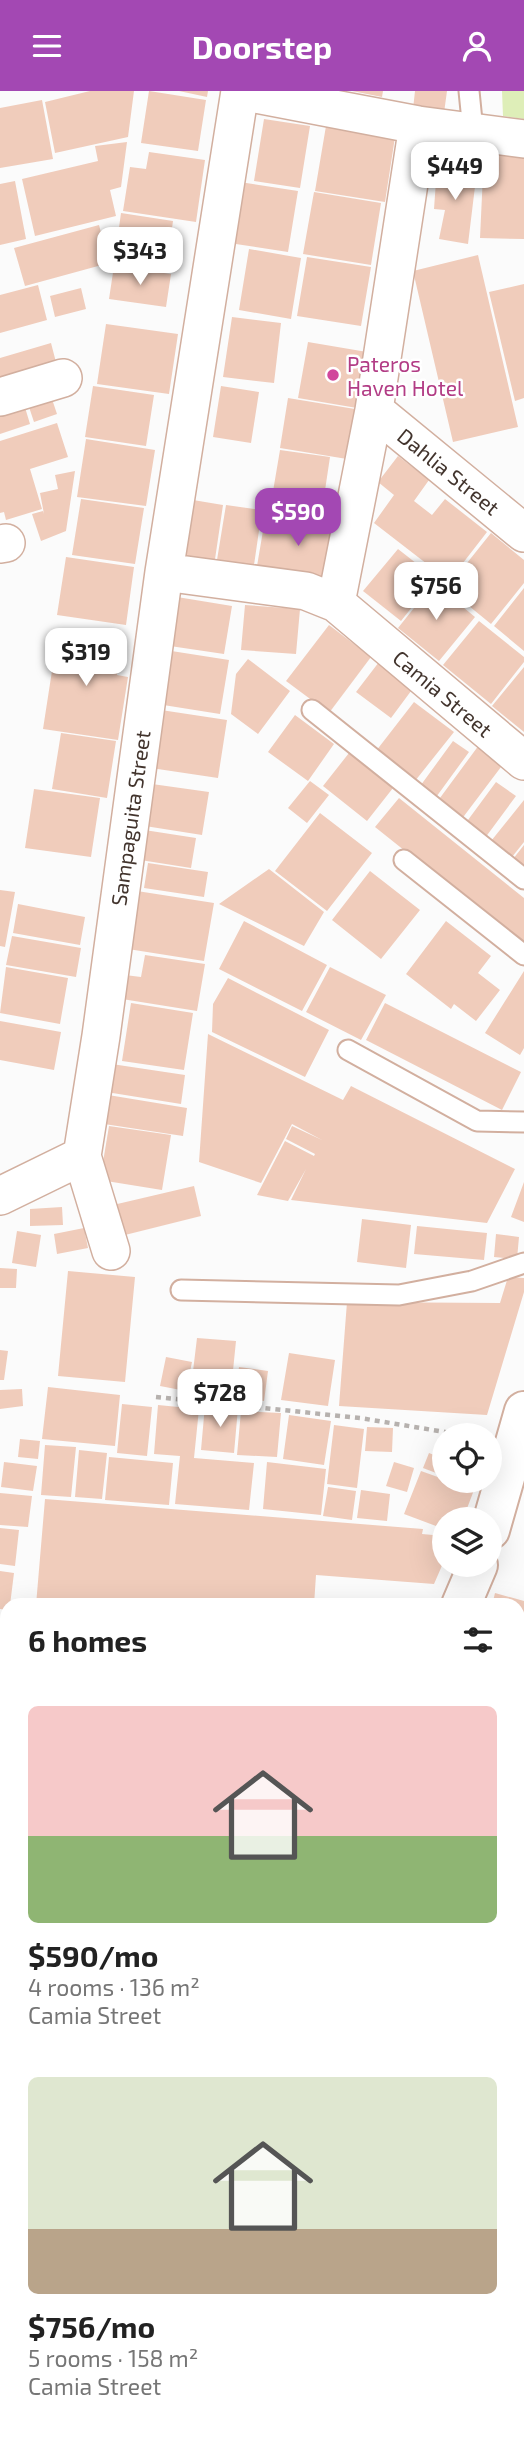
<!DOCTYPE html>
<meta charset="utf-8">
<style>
:root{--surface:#fff;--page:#f6f6f6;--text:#222;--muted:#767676;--accent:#a348b3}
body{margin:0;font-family:"Exo 2",sans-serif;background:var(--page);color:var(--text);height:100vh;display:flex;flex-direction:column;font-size:26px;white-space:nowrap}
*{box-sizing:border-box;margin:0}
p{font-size:23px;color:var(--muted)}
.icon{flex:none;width:38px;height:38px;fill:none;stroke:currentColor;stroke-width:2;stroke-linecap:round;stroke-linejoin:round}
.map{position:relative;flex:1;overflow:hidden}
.details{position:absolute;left:0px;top:1507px;width:525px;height:842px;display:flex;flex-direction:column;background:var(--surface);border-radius:21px 21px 0 0;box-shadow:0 7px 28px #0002}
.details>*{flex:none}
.controls{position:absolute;left:432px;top:1332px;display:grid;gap:14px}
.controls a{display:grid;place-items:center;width:70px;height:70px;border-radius:50%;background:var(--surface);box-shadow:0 7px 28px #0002;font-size:35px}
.price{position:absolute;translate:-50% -60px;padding:0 16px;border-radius:14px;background:#fff;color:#222;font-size:23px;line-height:46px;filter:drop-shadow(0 2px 4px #0008)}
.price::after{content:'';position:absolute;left:50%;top:42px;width:21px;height:16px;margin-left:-10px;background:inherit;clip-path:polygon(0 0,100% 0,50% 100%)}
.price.selected{background:var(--accent);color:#fff}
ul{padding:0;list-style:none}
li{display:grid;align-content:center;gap:14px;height:371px;padding:0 28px}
li span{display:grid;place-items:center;height:217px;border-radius:10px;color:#555}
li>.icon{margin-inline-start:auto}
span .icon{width:126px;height:126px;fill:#fffc;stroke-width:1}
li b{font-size:30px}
h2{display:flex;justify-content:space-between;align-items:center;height:84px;padding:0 28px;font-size:30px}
header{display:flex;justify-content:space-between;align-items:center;height:91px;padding:0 28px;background:var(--accent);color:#fff;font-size:32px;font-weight:700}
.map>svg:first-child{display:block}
</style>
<header><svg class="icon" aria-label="menu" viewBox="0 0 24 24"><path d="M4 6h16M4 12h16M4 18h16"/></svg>Doorstep<svg class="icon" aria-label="person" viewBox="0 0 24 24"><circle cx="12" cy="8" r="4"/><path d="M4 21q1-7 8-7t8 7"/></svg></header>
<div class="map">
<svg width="524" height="2347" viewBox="0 0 524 2347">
<rect width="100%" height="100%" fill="#fbfbfb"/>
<!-- green -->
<path fill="#deeeb8" d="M502,0H524V28L503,25Z
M0,1555L7,1556V1787L0,1784Z"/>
<!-- building -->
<path fill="#f0ccbb" d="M90,0H134L128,46L55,62L45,11Z
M149,0L206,9L198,60L141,52Z
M179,0H208L207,6Z
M352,0H383L382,6Z
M415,0H447L444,22L413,18Z
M42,9L53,68L0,77V17Z
M264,28L310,35L300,97L254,90Z
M326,35L395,46L385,111L315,100Z
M127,51L121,96L110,99L116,125L35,145L22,88L98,70L95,55Z
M149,61L205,69L196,131L123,120L130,76L146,78Z
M484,62L524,64V148L480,147Z
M437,76L477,79L468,153L439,148L445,119L434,118Z
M15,90L26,148L0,154V93Z
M240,91L298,100L288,161L229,152Z
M314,101L381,112L371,174L303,163Z
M121,122L173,130L166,181L114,173Z
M99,134L109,172L25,195L14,157Z
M249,158L301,167L291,228L239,219Z
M478,164L518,336L453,351L413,180Z
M307,166L371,176L361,235L297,225Z
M114,175L171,183L166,216L109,208Z
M524,193V307L515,310L489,201Z
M38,194L47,229L0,242V204Z
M81,197L86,218L55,226L50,205Z
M232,226L281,232L274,292L223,286Z
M106,233L178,243L169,303L97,293Z
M308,251L367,261L357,317L298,307Z
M51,252L57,275L0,292V267Z
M93,295L154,304L146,355L85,346Z
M221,295L259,301L251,352L213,346Z
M48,296L57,323L34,331L25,304Z
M21,303L30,333L0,343V310Z
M288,307L355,318L347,368L280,357Z
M57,332L68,366L30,378L42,418L6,429L4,421L0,422V350Z
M86,348L155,359L146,415L77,406Z
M280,359L330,366L321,426L270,418Z
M398,365L429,389L414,410L432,424L445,408L487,441L449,490L374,432L394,404L378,391Z
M75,380L66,440L41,450L32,423L43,420L44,423L40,402L58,398L55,384Z
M81,408L144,417L135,473L72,464Z
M193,409L223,414L214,475L183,470Z
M226,414L262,419L253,481L216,475Z
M266,422L339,433L329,492L256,481Z
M491,442L524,469V492L491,533L447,497Z
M398,458L435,487L401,530L363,500Z
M66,466L134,476L126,534L57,524Z
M434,492L475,526L439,570L398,537Z
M524,497V560L494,535Z
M177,506L232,515L224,563L170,555Z
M245,514L300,518L296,563L241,559Z
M479,530L524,566V571L491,613L443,574Z
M329,534L371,566L329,622L286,590Z
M58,541L122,551L117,584L128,586L118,649L43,638Z
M165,559L229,569L220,623L157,613Z
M248,568L290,600L258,643L231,623L236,583Z
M379,571L414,596L391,627L356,601Z
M524,576V641L492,615Z
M414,611L454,641L415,690L376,660Z
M161,619L227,629L218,687L151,677Z
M295,624L334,653L308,690L268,661Z
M61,642L116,650L107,707L52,698Z
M453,650L469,661L434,709L418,698Z
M479,654L504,672L461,729L437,711Z
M349,662L393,697L367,730L323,695Z
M310,690L329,704L307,732L288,717Z
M496,691L516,705L485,747L465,733Z
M152,693L209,701L202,744L145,735Z
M34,698L100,707L91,766L25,757Z
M399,707L524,807V855L375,736Z
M524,709V751L508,771L487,755Z
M320,722L372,762L327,820L275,780Z
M138,738L196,747L191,777L134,768Z
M524,754V776L513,768Z
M148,772L208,781L204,806L144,797Z
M269,778L324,821L304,855L219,813Z
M370,780L420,819L381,868L332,829Z
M0,799L15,801L5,856L0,855Z
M137,800L214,812L204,870L128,858Z
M18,813L85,826L80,854L13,842Z
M244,830L327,874L302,920L219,878Z
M446,830L491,865L478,882L500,899L476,930L454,913L451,918L406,883Z
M12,845L81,857L76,886L6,874Z
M145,864L205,873L197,920L122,908L125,884L141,886Z
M6,876L68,887L60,933L0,922Z
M330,876L386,904L361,949L306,921Z
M524,880V957L520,964L485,942Z
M228,887L329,939L305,986L212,941L213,913Z
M131,912L193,922L184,979L122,970Z
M385,912L521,981L502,1019L366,949Z
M0,930L61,941L54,979L0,969Z
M208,943L343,1009L351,995L515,1078L487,1132L291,1109L306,1078L288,1110L257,1104L285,1050L314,1065L315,1063L286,1048L292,1035L322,1049L292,1033L261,1092L199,1071Z
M105,972L185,984L181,1013L100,1000Z
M96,1002L187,1017L183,1045L91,1031Z
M109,1035L171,1044L162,1099L100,1089Z
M524,1091V1131L511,1126Z
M194,1095L201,1125L121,1145L113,1114Z
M62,1116L63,1134L30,1135V1118Z
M362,1128L411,1134L406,1177L357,1171Z
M417,1135L487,1142L484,1169L414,1163Z
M84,1137L88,1157L57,1163L54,1143Z
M17,1140L41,1144L36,1176L12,1172Z
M496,1143L519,1146L517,1168L494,1166Z
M0,1177L17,1178L16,1197H0Z
M68,1180L135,1186L125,1291L58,1285Z
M508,1186L524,1187V1201L487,1324L339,1315L347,1211L500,1212Z
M197,1247L236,1250L230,1309L190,1305Z
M0,1259L8,1260L4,1289H0Z
M289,1262L335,1269L328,1315L281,1309Z
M166,1266L192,1271L186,1300L160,1295Z
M239,1276L268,1280L264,1310L235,1307Z
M48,1296L120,1304L115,1355L42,1348Z
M22,1298L23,1315L0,1318V1299Z
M122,1313L152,1316L147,1365L117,1362Z
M158,1314L199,1318L194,1367L254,1372L249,1419L175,1413L180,1365L154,1363Z
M205,1314L238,1317L234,1362L201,1359Z
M241,1320L281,1322L277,1366L237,1364Z
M289,1324L331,1330L324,1374L283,1368Z
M334,1334L364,1338L357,1397L327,1393Z
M367,1336L393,1337L392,1361L365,1360Z
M20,1348L40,1350L38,1368L18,1366Z
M45,1354L76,1356L71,1406L41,1404Z
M79,1359L107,1362L102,1408L75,1406Z
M429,1362L444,1368V1385L423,1377Z
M109,1366L173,1372L169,1414L105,1409Z
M4,1371L37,1375L33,1400L1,1396Z
M267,1371L326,1378L321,1424L263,1418Z
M394,1371L414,1377L407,1401L386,1395Z
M421,1380L474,1399L463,1428H444V1438L404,1423Z
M328,1396L356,1400L352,1429L323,1425Z
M361,1399L390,1403L387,1430L357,1427Z
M0,1402L32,1405L28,1436L0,1434Z
M45,1408L423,1438L422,1443L444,1445V1470L434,1493L316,1484L314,1514H36Z
M0,1437L19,1439L15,1475L0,1473Z
M0,1480L14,1482L10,1514H7V1519L0,1518Z
M495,1502L524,1510V1564L518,1562V1514H492Z
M518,1567L524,1569V1634L518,1632Z
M518,1652L524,1653V1695L518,1694Z
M518,1706L524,1707V1741L518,1740Z
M518,1744L524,1745V1787L518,1786Z
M2,1794L7,1796V1824L0,1821V1798Z
M518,1805L524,1806L523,1912H518Z
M0,1870L7,1872V1895L0,1893Z
M0,1933L7,1937V1959L0,1972Z
M7,1964V2017L0,2013V1977Z
M518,2018L524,2020V2033L520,2044H518Z
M0,2044L7,2047V2135L4,2142L0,2140Z
M523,2067H524V2115L518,2114V2091Z
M518,2117L524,2118V2146L518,2145Z
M518,2147L524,2149V2181L518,2180Z
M7,2178V2213L0,2209V2192Z
M0,2212L7,2216V2248L0,2244Z
M0,2248L7,2252V2257L0,2270Z
M0,2300L7,2303V2342H27L24,2347H0Z
M37,2342H79L76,2347H34Z
M91,2342H136L133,2347H89Z
M380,2342H450L449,2347H380Z"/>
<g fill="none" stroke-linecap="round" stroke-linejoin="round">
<!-- service casing -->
<g stroke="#d2af9f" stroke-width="23">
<path id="service" d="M469,0L473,40
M312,619L524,788
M404,769L524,864
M348,959L477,1030L524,1031
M181,1199L399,1204L472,1190L524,1172
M0,1837L4,1828
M518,2267L524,2268"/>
</g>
<!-- minor casing -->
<g stroke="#d2af9f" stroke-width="40">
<path id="minor" d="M240,0L418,34L524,48
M0,306L63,287
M374,319L524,442
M0,453L6,452
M164,481L306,500L336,512L524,670
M336,512L374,319L418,34
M0,1105L82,1065
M111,1160L82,1065L101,945L164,481L240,0
M518,1931L524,1933"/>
</g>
<!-- tertiary casing -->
<g stroke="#d2af9f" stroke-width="42">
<path id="tertiary" d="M490,1439L524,1320
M461,1514L478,1474
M0,1910L7,1913"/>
</g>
<!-- path -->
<path stroke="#b6b1ae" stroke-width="4.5" stroke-dasharray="5 5" stroke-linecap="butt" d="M156,1306L360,1327L463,1344"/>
<!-- service -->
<use href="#service" stroke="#fff" stroke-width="19"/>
<!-- minor -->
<use href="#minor" stroke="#fff" stroke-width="37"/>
<!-- tertiary -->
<use href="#tertiary" stroke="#fff" stroke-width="38"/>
</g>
<!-- markers -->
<circle fill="#d1479c" stroke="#fff" stroke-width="2.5" cx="333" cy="284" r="7"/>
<g text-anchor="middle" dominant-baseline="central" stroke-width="5" stroke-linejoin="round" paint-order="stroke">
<!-- hotel labels -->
<g font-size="21" fill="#b23c85" stroke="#fff" text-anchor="start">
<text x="347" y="272">Pateros<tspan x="347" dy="24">Haven Hotel</tspan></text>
</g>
<!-- street labels -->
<g font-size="21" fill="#42342d" stroke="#fff">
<text transform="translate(449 380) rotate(39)">Dahlia Street</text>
<text transform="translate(443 602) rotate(40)">Camia Street</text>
<text transform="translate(130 727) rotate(-82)">Sampaguita Street</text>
</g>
</g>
</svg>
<div class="controls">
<a><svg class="icon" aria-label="locate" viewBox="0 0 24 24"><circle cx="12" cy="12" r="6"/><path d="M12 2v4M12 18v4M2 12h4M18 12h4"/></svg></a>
<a><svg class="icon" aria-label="layers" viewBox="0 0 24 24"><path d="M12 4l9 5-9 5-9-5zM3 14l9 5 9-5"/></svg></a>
</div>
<b class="price" style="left:455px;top:111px">$449</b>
<b class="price" style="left:140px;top:196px">$343</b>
<b class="price selected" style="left:298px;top:457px">$590</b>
<b class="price" style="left:436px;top:531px">$756</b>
<b class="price" style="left:86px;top:597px">$319</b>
<b class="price" style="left:220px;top:1338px">$728</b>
<section class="details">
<h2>6 homes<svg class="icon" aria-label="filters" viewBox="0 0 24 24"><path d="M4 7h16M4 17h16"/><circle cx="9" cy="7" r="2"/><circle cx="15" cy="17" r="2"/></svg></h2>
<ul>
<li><span style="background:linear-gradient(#f6c9c9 60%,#8fb573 0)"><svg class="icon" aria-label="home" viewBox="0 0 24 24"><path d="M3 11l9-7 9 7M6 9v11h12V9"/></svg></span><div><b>$590/mo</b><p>4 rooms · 136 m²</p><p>Camia Street</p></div></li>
<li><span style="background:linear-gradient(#dfe7d0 70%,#b9a48a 0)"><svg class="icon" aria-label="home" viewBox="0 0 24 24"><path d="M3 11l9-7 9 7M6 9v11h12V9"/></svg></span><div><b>$756/mo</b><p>5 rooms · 158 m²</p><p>Camia Street</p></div></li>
</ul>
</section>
</div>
